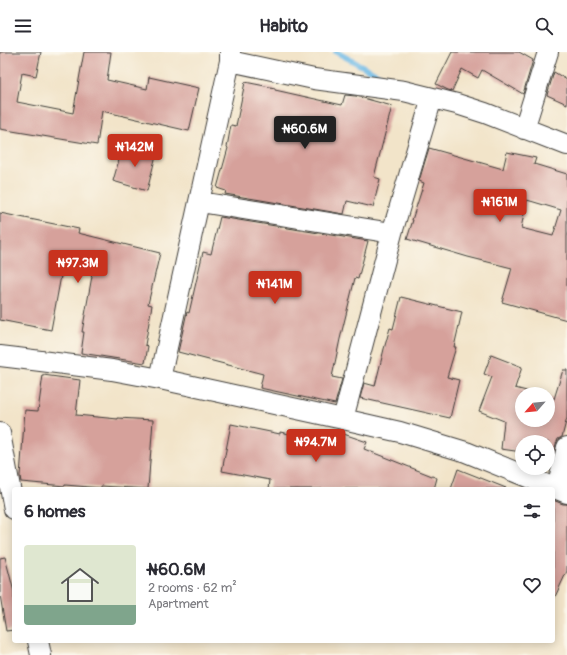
<!DOCTYPE html>
<meta charset="utf-8">
<style>
:root{--surface:#fff;--page:#f2f2f3;--text:#2b2b33;--muted:#7c7c81;--line:#e1e1e2;--accent:#c8321e}
body{margin:0;font-family:Pangolin,sans-serif;background:var(--page);color:var(--text);height:100vh;display:flex;flex-direction:column;font-size:15px;white-space:nowrap}
*{box-sizing:border-box;margin:0}
p{font-size:13px;color:var(--muted)}
.icon{flex:none;width:22px;height:22px;fill:none;stroke:currentColor;stroke-width:2;stroke-linecap:round;stroke-linejoin:round}
.map{position:relative;flex:1;overflow:hidden}
.drawer{position:absolute;left:12px;top:435px;width:543px;height:156px;display:flex;flex-direction:column;background:var(--surface);border-radius:4px;box-shadow:0 2px 10px #0003}
.drawer>*{flex:none}
.needle{width:26px;rotate:243deg}
.controls{position:absolute;left:515px;top:335px;display:grid;gap:8px}
.controls a{display:grid;place-items:center;width:40px;height:40px;border-radius:50%;background:var(--surface);box-shadow:0 2px 10px #0003;font-size:20px}
.price{position:absolute;translate:-50% -34px;padding:0 9px;border-radius:4px;background:var(--accent);color:#fff;font-size:13px;line-height:26px;filter:drop-shadow(0 1px 2px #0008)}
.price::after{content:'';position:absolute;left:50%;top:24px;width:12px;height:9px;margin-left:-6px;background:inherit;clip-path:polygon(0 0,100% 0,50% 100%)}
.price.on{background:#222;color:#fff}
ul{padding:0;list-style:none}
li{display:flex;align-items:center;gap:12px;height:100px;padding:0 12px}
li+li{border-top:1px solid var(--line)}
li span{display:grid;place-items:center;flex:none;width:112px;height:80px;border-radius:4px;color:#555}
li>.icon{margin-inline-start:auto}
span .icon{width:48px;height:48px;fill:#fffc;stroke-width:1}
li b{font-size:17px}
h2{display:flex;justify-content:space-between;align-items:center;height:48px;padding:0 12px;font-size:17px}
header{display:flex;justify-content:space-between;align-items:center;height:52px;padding:0 12px;background:var(--surface);font-size:18px;font-weight:800}
.map>svg:first-child{display:block}
</style>
<header><svg class="icon" aria-label="menu" viewBox="0 0 24 24"><path d="M4 6h16M4 12h16M4 18h16"/></svg>Habito<svg class="icon" aria-label="search" viewBox="0 0 24 24"><circle cx="10" cy="10" r="6"/><path d="M15 15l6 6"/></svg></header>
<div class="map">
<svg width="567" height="603" viewBox="0 0 567 603">
<rect width="100%" height="100%" fill="#fbf7ec"/>
<filter id="ink" filterUnits="userSpaceOnUse"><feTurbulence type="fractalNoise" baseFrequency=".025" numOctaves="2"/><feDisplacementMap in="SourceGraphic" scale="8" xChannelSelector="R" yChannelSelector="G"/><feConvolveMatrix kernelMatrix="1 2 1 2 8 2 1 2 1" color-interpolation-filters="sRGB"/></filter>
<filter id="wash" filterUnits="userSpaceOnUse"><feTurbulence type="fractalNoise" baseFrequency=".012" numOctaves="4" result="noise"/><feDisplacementMap in="SourceGraphic" scale="16" xChannelSelector="R" yChannelSelector="G"/><feGaussianBlur stdDeviation="0.9" result="paint"/><feColorMatrix in="noise" values="0 0 0 0 0 0 0 0 0 0 0 0 0 0 0 0 0 1.4 0 .05"/><feComposite in="paint" operator="in"/></filter>
<g filter="url(#wash)">
<rect width="100%" height="100%" fill="#f2e4c9"/>
<g fill="none" stroke-linecap="round" stroke-linejoin="round">
<!-- stream -->
<path stroke="#6cb9e6" stroke-width="5.5" d="M336,0L379,23"/>
</g>
<g id="blocks">
<!-- building -->
<path fill="#d6a19b" fill-rule="evenodd" d="M0,0H41L36,24L22,21L17,50L73,61L84,0H111L107,28L147,37L149,25L199,36L189,79L102,59L97,93L0,77Z
M452,0H519L533,8L523,42L482,18L478,26L462,17L452,39L448,38L436,32Z
M554,20L567,28V52L547,43Z
M245,30L275,36V38L342,53L345,43L356,44L392,54L374,125L380,127L373,155L347,149L344,162L225,142L226,139L217,136L228,96L227,95L231,73L236,74Z
M123,94L156,103L147,139L113,129Z
M429,96L503,117L507,100L536,106L534,112L567,122V268L502,250L512,216L468,205L407,187L413,168H412L424,131L419,129ZM527,148L561,158L553,184L521,176Z
M0,161L79,177L78,181L160,201L148,252L152,253L145,293L148,294L145,311L81,301L84,280H82L92,224L91,223L92,219L63,213L51,278L0,268Z
M220,165L368,189L358,227L355,226L340,287L332,325L342,327L335,352L260,336L263,322L178,300L187,260L189,261L203,200L211,202Z
M401,245L462,260L454,295H456L447,325L459,328L450,366L360,346L364,331L375,334L384,297L390,276L393,277Z
M491,303L522,315L515,336L538,342H522V368H548V345L554,347L563,318H567V366L562,385L558,387L556,392L553,404L548,403V390H522V400L501,397L504,369L479,359L492,325L484,322Z
M43,323L80,328L76,363L118,367V366L153,368L148,437L101,434V436L65,433V434L21,430L20,424L25,358L38,359Z
M231,372L280,382V380L328,390L332,378L367,390L364,397L437,426L434,437H269L270,428L222,419Z
M458,417L506,436L505,437H451Z
M553,448L563,452H567V519L553,549Z
M5,505L14,540V578L6,579L0,543V506Z"/>
</g>
</g>
<g filter="url(#ink)">
<use href="#blocks" fill-opacity="0" stroke="#3c3a36" stroke-width="1"/>
<g fill="none" stroke-linecap="round" stroke-linejoin="round">
<!-- street casing -->
<g stroke="#3c3a36" stroke-width="22">
<path id="street" d="M230,0V9L314,27L404,39L457,52L485,61L567,93
M524,77L548,0
M200,150L392,181
M0,304L17,306L112,318L160,327L343,367L400,380L466,400L567,441
M160,327L230,9
M343,367L392,181L432,46
M0,381L14,457
M557,437L567,395
M38,589L41,603"/>
</g>
<!-- street -->
<use href="#street" stroke="#fff" stroke-width="20"/>
</g>
</g>
</svg>
<div class="controls">
<a><svg class="needle" viewBox="-14 -14 28 28"><path d="M0-13l5 13h-10z" fill="#e53935"/><path d="M0 13l5-13h-10z" fill="#7c7c81"/></svg></a>
<a><svg class="icon" aria-label="locate" viewBox="0 0 24 24"><circle cx="12" cy="12" r="6"/><path d="M12 2v4M12 18v4M2 12h4M18 12h4"/></svg></a>
</div>
<b class="price on" style="left:305px;top:98px">₦60.6M</b>
<b class="price" style="left:135px;top:116px">₦142M</b>
<b class="price" style="left:500px;top:171px">₦161M</b>
<b class="price" style="left:78px;top:232px">₦97.3M</b>
<b class="price" style="left:275px;top:253px">₦141M</b>
<b class="price" style="left:316px;top:411px">₦94.7M</b>
<section class="drawer">
<h2>6 homes<svg class="icon" aria-label="filters" viewBox="0 0 24 24"><path d="M4 7h16M4 17h16"/><circle cx="9" cy="7" r="2"/><circle cx="15" cy="17" r="2"/></svg></h2>
<ul>
<li><span style="background:linear-gradient(#dfe7d0 75%,#7fa58c 0)"><svg class="icon" aria-label="home" viewBox="0 0 24 24"><path d="M3 11l9-7 9 7M6 9v11h12V9"/></svg></span><div><b>₦60.6M</b><p>2 rooms · 62 m²</p><p>Apartment</p></div><svg class="icon" aria-label="heart" viewBox="0 0 24 24"><path d="M12 20l-8-8c-3-5 5-10 8-4 3-6 11-1 8 4z"/></svg></li>
</ul>
</section>
</div>
